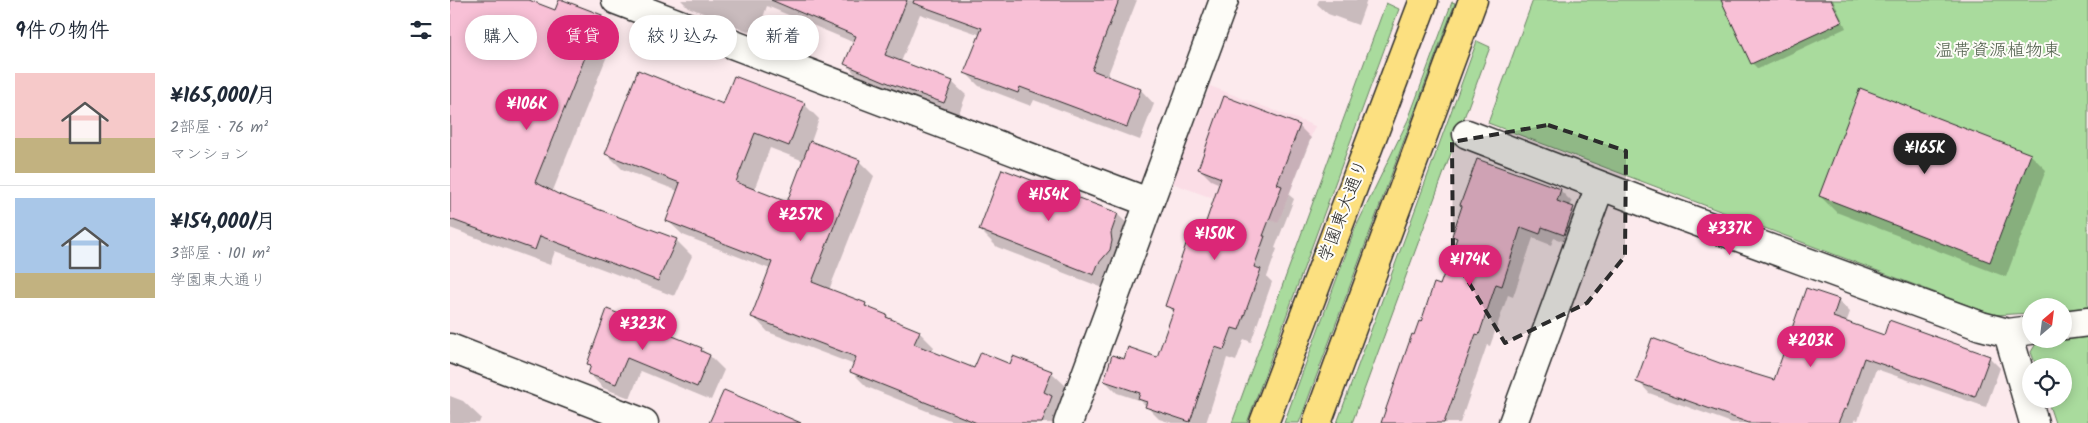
<!DOCTYPE html>
<html lang="ja">
<meta charset="utf-8">
<style>
:root{--surface:#fff;--page:#f6f6f7;--text:#1f2937;--muted:#747a83;--line:#e0e1e3;--accent:#db2777}
body{margin:0;font-family:Kalam,"Klee One",sans-serif;background:var(--page);color:var(--text);height:100vh;display:flex;flex-direction:column;font-size:19px;white-space:nowrap}
*{box-sizing:border-box;margin:0}
p{font-size:16px;color:var(--muted)}
.icon{flex:none;width:28px;height:28px;fill:none;stroke:currentColor;stroke-width:2;stroke-linecap:round;stroke-linejoin:round}
.map{position:relative;flex:1;overflow:hidden}
.side{display:flex;flex-direction:column;background:var(--surface);width:450px}
.side>*{flex:none}
.hud{position:absolute;left:15px;top:15px;width:475px;height:45px;display:flex;gap:10px}
.needle{width:32px;rotate:28deg}
.fabs{position:absolute;left:1572px;top:298px;display:grid;gap:10px}
.fabs a{display:grid;place-items:center;width:50px;height:50px;border-radius:50%;background:var(--surface);box-shadow:0 2px 12px #0003;font-size:25px}
.price{position:absolute;translate:-50% -42px;padding:0 11px;border-radius:18px;background:var(--accent);color:#fff;font-size:16px;line-height:32px;filter:drop-shadow(0 1px 2px #0008)}
.price::after{content:'';position:absolute;left:50%;top:30px;width:15px;height:11px;margin-left:-8px;background:inherit;clip-path:polygon(0 0,100% 0,50% 100%)}
.price.active{background:#222;color:#fff}
ul{padding:0;list-style:none}
li{display:flex;align-items:center;gap:15px;height:125px;padding:0 15px}
li+li{border-top:1px solid var(--line)}
li span{display:grid;place-items:center;flex:none;width:140px;height:100px;border-radius:0px;color:#555}
li>.icon{margin-inline-start:auto}
span .icon{width:60px;height:60px;fill:#fffc;stroke-width:1}
li b{font-size:21px}
h2{display:flex;justify-content:space-between;align-items:center;height:60px;padding:0 15px;font-size:21px}
.tag{padding:0 18px;border-radius:22px;background:var(--surface);box-shadow:0 2px 12px #0003;font-size:18px;line-height:45px}
.tag.active{background:var(--accent);color:#fff}
main{display:flex;flex:1;min-height:0}
.map>svg:first-child{display:block}
</style>
<main>
<section class="side">
<h2>9件の物件<svg class="icon" aria-label="filters" viewBox="0 0 24 24"><path d="M4 7h16M4 17h16"/><circle cx="9" cy="7" r="2"/><circle cx="15" cy="17" r="2"/></svg></h2>
<ul>
<li><span style="background:linear-gradient(#f6c9c9 65%,#c2b280 0)"><svg class="icon" aria-label="home" viewBox="0 0 24 24"><path d="M3 11l9-7 9 7M6 9v11h12V9"/></svg></span><div><b>¥165,000/月</b><p>2部屋 · 76 m²</p><p>マンション</p></div></li>
<li><span style="background:linear-gradient(#a9c7e8 75%,#c2b280 0)"><svg class="icon" aria-label="home" viewBox="0 0 24 24"><path d="M3 11l9-7 9 7M6 9v11h12V9"/></svg></span><div><b>¥154,000/月</b><p>3部屋 · 101 m²</p><p>学園東大通り</p></div></li>
</ul>
</section>
<div class="map">
<svg width="1638" height="423" viewBox="0 0 1638 423">
<rect width="100%" height="100%" fill="#fceaed"/>
<filter id="ink" filterUnits="userSpaceOnUse"><feTurbulence type="fractalNoise" baseFrequency=".02" numOctaves="2"/><feDisplacementMap in="SourceGraphic" scale="10" xChannelSelector="R" yChannelSelector="G"/><feConvolveMatrix kernelMatrix="1 2 1 2 8 2 1 2 1" color-interpolation-filters="sRGB"/></filter>
<g filter="url(#ink)">
<!-- built -->
<path fill="#fbdde6" d="M760,86L865,126L828,223L722,183Z"/>
<!-- green -->
<path fill="#a9db9d" stroke="#6a8364" d="M1083,0H1638V308L1614,310V306H1581V313L1544,315L1038,123Z
M1002,2L1005,3L849,423H834L905,229L958,120Z
M936,3L949,9L797,423H782Z
M1027,41L1040,47L902,423H887Z
M1638,337V423H1605L1597,399H1614V366H1586L1581,352L1587,342Z"/>
<!-- shadow -->
<path fill="#0003" fill-rule="evenodd" d="M0,0H75L106,12L151,16L167,31L102,193L226,240L242,256L224,296L105,251L100,265L0,228Z
M231,0H687L657,77L691,90L704,104L690,140L584,100L581,106L529,86L516,73L531,35L470,14L451,62L502,82L516,95L508,116L409,78L396,64L405,43L317,6L307,35L238,7Z
M869,0H917L908,25L878,14L867,4Z
M1273,0H1383L1396,28L1308,69L1302,63Z
M354,104L369,119L361,142L409,161L424,176L379,290L415,304L421,310L437,316L442,321L469,332L484,347L482,352L525,369L561,366L601,372L617,387L610,405L617,412L613,423H507L417,387L402,372L405,365L318,332L303,316L320,269L233,235L217,220L228,191L172,169L156,153L274,105ZM320,148L354,161L338,203L304,190Z
M849,126L861,138L839,195L844,199L825,248L827,249L817,277L822,282L801,342L794,339L786,361L777,358L756,423H722L709,419L691,401L667,393L655,381L675,360L708,359L724,313L717,306L748,249L770,184L761,180L749,168Z
M1581,155L1596,170L1556,277L1386,212L1370,196Z
M1110,190L1122,202L1120,207L1135,220L1126,246L1104,238L1101,245L1083,238L1063,297L1058,295L1040,346L1037,345L1010,423H932L965,336L991,287L1008,240L1003,235Z
M667,214L685,231L661,291L547,247L530,230Z
M1388,300L1400,312L1396,323L1435,336L1539,357L1550,368L1536,407L1426,369L1408,420L1405,419L1404,423H1282L1199,393L1188,381L1274,366L1325,381Z
M158,311L251,349L260,356L274,370L261,400L191,371L180,398L153,388L139,373L142,367L138,363Z
M0,396L13,401L31,418L29,423H0Z"/>
<!-- building -->
<path fill="#f8c0d6" stroke="#2b2b2b" d="M0,0H79L105,10L109,0H113L152,15L85,182L108,194L227,239L208,281L90,236L85,250L0,219Z
M321,0H457L435,55L503,81L494,103L441,84L394,64L406,36Z
M464,0H669L642,70L691,89L677,127L570,87L568,93L514,73L532,28L463,3Z
M1271,0H1381L1392,22L1301,64Z
M188,70L273,104L284,76L355,103L339,146L305,133L286,182L337,202L360,141L410,160L362,282L416,303L415,306L437,315L436,317L470,331L464,344L524,368L531,352L560,364L563,356L602,371L594,392L602,396L592,423H527L400,372L406,357L301,317L322,262L216,221L230,183L155,154Z
M1410,88L1581,154L1540,262L1369,196Z
M774,96L850,125L827,184L832,186L813,236H815L804,267L811,269L789,330L782,328L774,350L765,347L740,422L695,407L697,402L688,399L690,393L654,381L662,355L674,359L678,347L707,357L724,309L715,306L736,244L747,248L771,178L748,169Z
M1027,159L1111,189L1107,201L1124,207L1114,235L1092,227L1090,234L1071,227L1052,286L1046,284L1029,335L1026,334L994,423H931L962,334L964,335L969,321L971,322L984,283L990,285L1007,238L1002,236L1012,206L1010,205Z
M552,169L668,213L661,233L662,241L660,250L648,264L644,275L529,230Z
M1356,288L1389,299L1383,317L1434,335L1439,320L1540,356L1525,397L1414,358L1396,410L1394,409L1388,423H1299L1186,382L1202,338L1275,365L1324,380Z
M157,309L252,348L251,351L260,355L247,387L177,358L166,384L138,374L141,365L137,364Z
M274,390L351,423H259Z"/>
<g fill="none" stroke-linecap="round" stroke-linejoin="round">
<!-- minor casing -->
<g stroke="#2b2b2b" stroke-width="31">
<path id="minor" d="M166,0L698,202
M1017,134L1196,203L1531,326L1558,333L1581,330
M1614,325L1638,322
M1558,333L1584,423
M0,348L194,423
M618,423L774,0
M1063,423L1150,186"/>
</g>
<!-- major casing -->
<g stroke="#2b2b2b" stroke-width="31">
<path id="major" d="M814,423L974,0
M867,423L1023,0"/>
</g>
<!-- minor -->
<use href="#minor" stroke="#fdfcf7" stroke-width="28"/>
<!-- major -->
<use href="#major" stroke="#fce080" stroke-width="28"/>
</g>
</g>
<!-- marked area -->
<path fill="#2b2b2b" fill-opacity="0.2" stroke="#2b2b2b" stroke-width="4" stroke-dasharray="10 6" stroke-linejoin="round" d="M1098,125L1176,151L1175,256L1137,303L1055,343L1003,256L1002,142Z"/>
<g text-anchor="middle" dominant-baseline="central" stroke-width="4" stroke-linejoin="round" paint-order="stroke">
<!-- park labels -->
<g font-size="18" fill="#51604d" stroke="#fdfcf7">
<text x="1548" y="51">温帯資源植物東</text>
</g>
<!-- street labels -->
<g font-size="18" fill="#2b2b2b" stroke="#fdfcf7">
<text transform="translate(894 211) rotate(-69)">学園東大通り</text>
</g>
</g>
</svg>
<div class="fabs">
<a><svg class="needle" viewBox="-14 -14 28 28"><path d="M0-13l5 13h-10z" fill="#e53935"/><path d="M0 13l5-13h-10z" fill="#747a83"/></svg></a>
<a><svg class="icon" aria-label="locate" viewBox="0 0 24 24"><circle cx="12" cy="12" r="6"/><path d="M12 2v4M12 18v4M2 12h4M18 12h4"/></svg></a>
</div>
<b class="price" style="left:77px;top:131px">¥106K</b>
<b class="price active" style="left:1475px;top:175px">¥165K</b>
<b class="price" style="left:599px;top:222px">¥154K</b>
<b class="price" style="left:351px;top:242px">¥257K</b>
<b class="price" style="left:1280px;top:256px">¥337K</b>
<b class="price" style="left:765px;top:261px">¥150K</b>
<b class="price" style="left:1020px;top:287px">¥174K</b>
<b class="price" style="left:193px;top:351px">¥323K</b>
<b class="price" style="left:1361px;top:368px">¥203K</b>
<div class="hud">
<a class="tag">購入</a>
<a class="tag active">賃貸</a>
<a class="tag">絞り込み</a>
<a class="tag">新着</a>
</div>
</div>
</main>
